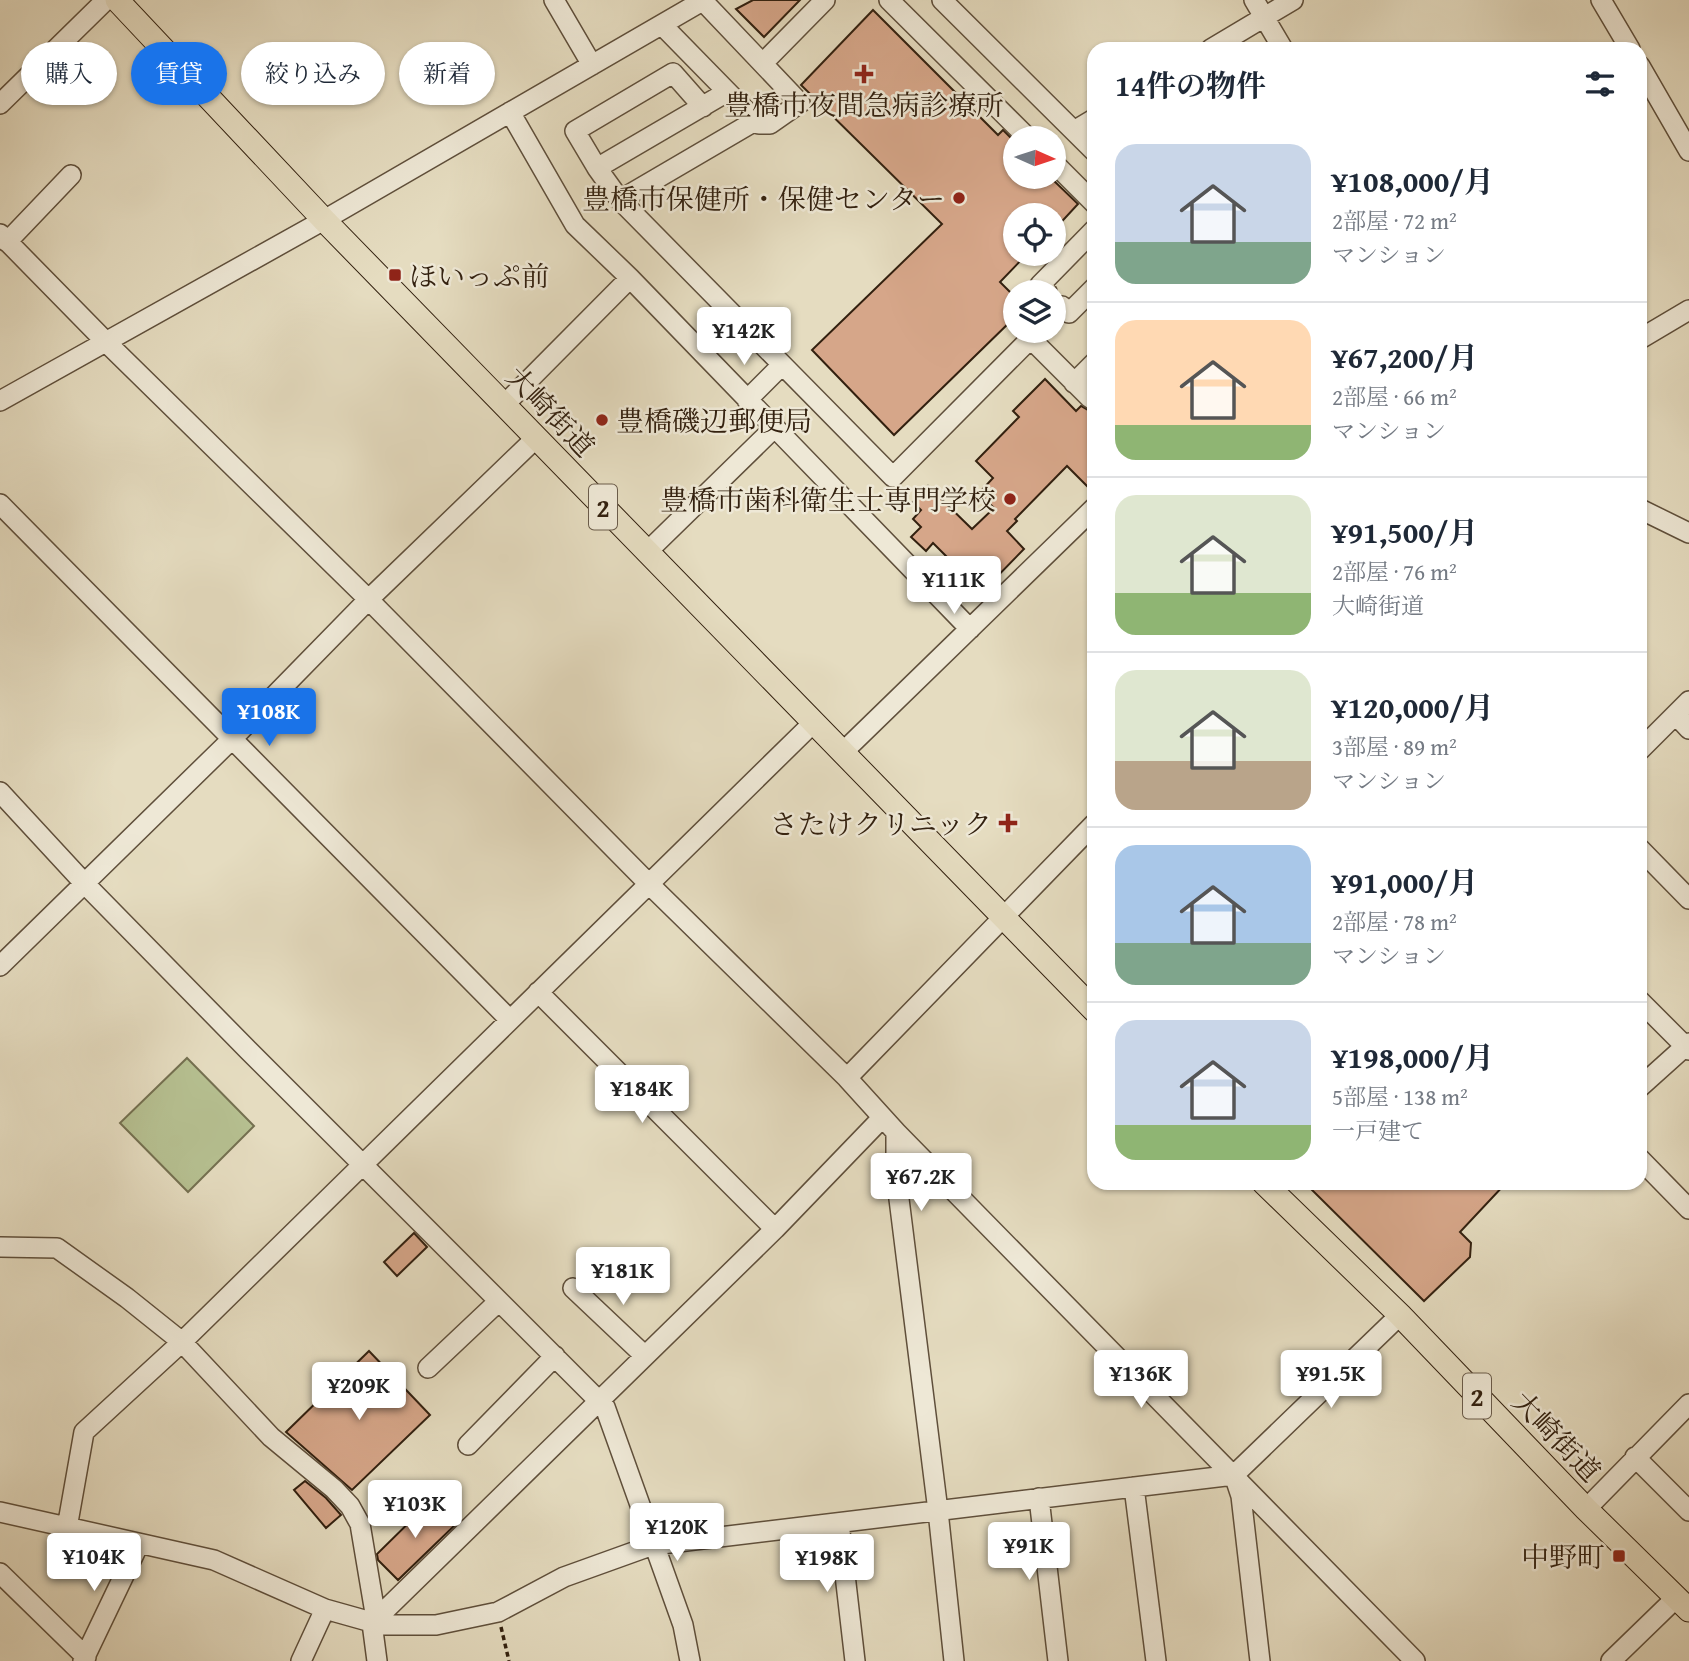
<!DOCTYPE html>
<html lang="ja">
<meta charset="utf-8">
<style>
:root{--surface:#fff;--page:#f2f2f3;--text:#1f2937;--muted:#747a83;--line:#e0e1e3;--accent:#1a73e8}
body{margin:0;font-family:"Gentium Book Plus","Noto Serif JP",serif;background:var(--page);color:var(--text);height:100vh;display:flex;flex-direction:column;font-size:26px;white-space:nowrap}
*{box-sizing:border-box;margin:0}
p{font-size:23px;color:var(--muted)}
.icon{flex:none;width:38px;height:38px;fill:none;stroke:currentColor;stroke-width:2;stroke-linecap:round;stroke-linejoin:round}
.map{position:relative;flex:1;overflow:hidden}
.drawer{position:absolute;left:1087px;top:42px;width:560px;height:1148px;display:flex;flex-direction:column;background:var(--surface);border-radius:21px;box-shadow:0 2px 5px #0004}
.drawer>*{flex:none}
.banner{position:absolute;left:21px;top:42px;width:665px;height:63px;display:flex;gap:14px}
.needle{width:46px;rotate:93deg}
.fabs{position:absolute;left:1003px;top:126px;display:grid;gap:14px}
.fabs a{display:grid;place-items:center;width:63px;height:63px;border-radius:50%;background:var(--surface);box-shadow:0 2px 5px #0004;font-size:35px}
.price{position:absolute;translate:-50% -60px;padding:0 16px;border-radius:7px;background:#fff;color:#222;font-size:23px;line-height:46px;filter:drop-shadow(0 2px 4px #0008)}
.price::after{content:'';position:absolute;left:50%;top:42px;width:21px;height:16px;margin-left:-10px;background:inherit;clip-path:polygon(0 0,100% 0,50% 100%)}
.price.current{background:var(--accent);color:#fff}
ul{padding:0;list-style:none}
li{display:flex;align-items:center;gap:21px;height:175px;padding:0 28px}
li+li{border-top:2px solid var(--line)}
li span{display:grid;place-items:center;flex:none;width:196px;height:140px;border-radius:21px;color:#555}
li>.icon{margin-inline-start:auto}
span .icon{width:84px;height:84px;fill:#fffc;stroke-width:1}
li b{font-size:30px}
h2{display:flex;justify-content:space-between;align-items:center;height:84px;padding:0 28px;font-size:30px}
.pill{padding:0 24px;border-radius:32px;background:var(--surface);box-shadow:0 2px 5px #0004;font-size:24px;line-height:63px}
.pill.current{background:var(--accent);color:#fff}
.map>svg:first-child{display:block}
</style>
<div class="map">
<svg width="1689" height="1661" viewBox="0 0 1689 1661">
<rect width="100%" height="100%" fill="#e5dcc0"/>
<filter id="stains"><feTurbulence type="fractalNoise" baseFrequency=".00286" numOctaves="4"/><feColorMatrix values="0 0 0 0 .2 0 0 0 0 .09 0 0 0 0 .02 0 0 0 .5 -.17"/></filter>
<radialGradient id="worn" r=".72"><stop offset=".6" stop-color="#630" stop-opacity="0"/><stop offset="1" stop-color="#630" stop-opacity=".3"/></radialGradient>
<!-- green -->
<path fill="#b6c091" stroke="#747050" stroke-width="2" d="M187,1058L254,1126L188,1192L120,1123Z"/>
<!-- building -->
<path fill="#d6a689" stroke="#32200f" stroke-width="2" d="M753,0H800L764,37L736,9Z
M873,10L998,135L1003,130L1015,142V177H1050L1078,204L1054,230V215H1015V254H1027L1000,282L1015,297V317L894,435L812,350L942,224L801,85Z
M1045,379L1076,411L1081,406L1088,410H1094V479L1087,486L1067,466L1015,519L1017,521L1007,531L1024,549L982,592L933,543L926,551L911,537L921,527L913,519L921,510L913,502L928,486L972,529L994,508L979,493L993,478L976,461L1019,417L1013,411Z
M1305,1183H1506L1460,1232L1471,1243L1470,1257L1424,1301Z
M414,1233L427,1247L397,1276L384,1262Z
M369,1351L430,1415L352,1490L286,1432Z
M305,1481L326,1498L341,1515L326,1528L294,1490Z
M432,1500L456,1524L398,1580L378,1560L377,1554Z"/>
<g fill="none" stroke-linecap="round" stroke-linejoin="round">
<!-- minor casing -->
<g stroke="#5f4f3b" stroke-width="22">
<path id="minor" d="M554,0L592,65
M889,0L1028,138
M942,0L1094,151
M1254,0L1283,49
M1601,0L1630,49
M662,25L759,124H770L800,103L703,1
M1211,49L1293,0
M763,63L825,0
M1640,66L1689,151
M0,104L106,0
M510,112L575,225L630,278L970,629
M755,121L620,200L893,477L1038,331
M1074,131L1094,119
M1054,163L1094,203
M597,168L575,131L673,73L703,107
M620,200L597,168L727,92
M0,234L106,342L365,596L649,884L847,1078L896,1132V1175L938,1511L954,1661
M7,242L71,175
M1047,292L1040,285L1094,230
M1054,315L1062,306L1069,313L1094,288
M1030,338L1090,398
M1640,339L1689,310
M1074,383L1094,363
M747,400L782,365
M0,401L324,220L704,0
M504,405L630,278
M0,504L510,1020
M1640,509L1689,533
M647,552L774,428
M1676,715L1689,729
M1640,750L1689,701
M842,753L1094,508
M0,792L85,884L248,1050L605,1407L683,1625L690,1661
M1640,849L1689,899
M0,966L232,739L368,600L536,438
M538,992L775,1229
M1640,1001L1689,1050
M847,1078L1094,824
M1640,1087L1689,1043
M896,1132L1415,1661
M1640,1159L1689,1209
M0,1247L57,1248L127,1298L182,1342L271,1437L334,1489L350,1506L360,1524L376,1619
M573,1288L645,1356
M428,1368L499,1301
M468,1445L555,1356
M1635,1457L1689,1511
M1234,1475L1400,1315
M1134,1487L1156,1661
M1039,1498L1058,1661
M1586,1509L1689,1404
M0,1512L214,1560L325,1609L382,1625H436L498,1612L564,1577L653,1545L1234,1475L1241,1496L1260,1661
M839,1523L855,1661
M67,1528L84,1432L182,1342L813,723
M0,1573L86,1657
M83,1661L139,1544
M301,1661L325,1609
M377,1661L372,1623L775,1229L882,1118
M1611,1661L1677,1597"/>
</g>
<!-- major casing -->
<g stroke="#32200f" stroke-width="25">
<path id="major" d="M117,0L324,220L1094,1010
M1264,1183L1400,1315L1586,1509L1689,1610"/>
</g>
<!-- path -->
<path stroke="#32200f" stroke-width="3.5" stroke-dasharray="5 3.5" stroke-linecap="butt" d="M501,1627L509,1661"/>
<!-- minor -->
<use href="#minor" stroke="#eee8d6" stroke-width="19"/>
<!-- major -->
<use href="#major" stroke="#e5dcc0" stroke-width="23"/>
</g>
<!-- markers -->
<g fill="#8f2418" stroke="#eee8d6" stroke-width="2.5">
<path d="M860.5 63.5h7v7h7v7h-7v7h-7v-7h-7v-7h7z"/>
<circle cx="959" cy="198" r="7"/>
<rect x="388" y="268" width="14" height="14" rx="3.5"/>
<circle cx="602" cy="420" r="7"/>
<circle cx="1010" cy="499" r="7"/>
<path d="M1004.5 812.5h7v7h7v7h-7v7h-7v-7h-7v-7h7z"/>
<rect x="1612" y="1549" width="14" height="14" rx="3.5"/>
</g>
<g text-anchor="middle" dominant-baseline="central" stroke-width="5" stroke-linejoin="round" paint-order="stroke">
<!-- shield labels -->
<g fill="#eee8d6" stroke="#6a5c4b" stroke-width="2">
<rect x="589" y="484.5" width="28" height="45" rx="5"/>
<rect x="1463" y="1373.5" width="28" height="45" rx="5"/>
</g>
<g font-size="26" font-weight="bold" fill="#32200f">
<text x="603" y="507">2</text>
<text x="1477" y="1396">2</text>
</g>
<!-- poi labels -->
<g font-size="28" fill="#32200f" stroke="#eee8d6" text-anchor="end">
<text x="864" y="104" text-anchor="middle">豊橋市夜間急病診療所</text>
<text x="945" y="198">豊橋市保健所・保健センター</text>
<text x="409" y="275" text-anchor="start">ほいっぷ前</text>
<text x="616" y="420" text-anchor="start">豊橋磯辺郵便局</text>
<text x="996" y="499">豊橋市歯科衛生士専門学校</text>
<text x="992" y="823">さたけクリニック</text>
<text x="1605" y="1556">中野町</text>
</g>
<!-- street labels -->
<g font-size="28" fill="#32200f" stroke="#eee8d6">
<text transform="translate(551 411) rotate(46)">大崎街道</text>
<text transform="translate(1557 1436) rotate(46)">大崎街道</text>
</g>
</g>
<rect width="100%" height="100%" filter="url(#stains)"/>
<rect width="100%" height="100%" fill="url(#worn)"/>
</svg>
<div class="fabs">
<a><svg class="needle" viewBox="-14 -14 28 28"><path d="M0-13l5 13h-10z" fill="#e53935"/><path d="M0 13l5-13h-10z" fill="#747a83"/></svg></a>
<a><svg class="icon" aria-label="locate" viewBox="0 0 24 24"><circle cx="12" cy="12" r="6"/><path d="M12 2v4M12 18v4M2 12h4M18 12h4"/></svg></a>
<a><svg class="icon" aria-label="layers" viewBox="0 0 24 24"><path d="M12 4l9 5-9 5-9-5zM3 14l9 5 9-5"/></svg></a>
</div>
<b class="price" style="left:744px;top:367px">¥142K</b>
<b class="price" style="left:954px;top:616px">¥111K</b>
<b class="price current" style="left:269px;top:748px">¥108K</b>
<b class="price" style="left:642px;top:1125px">¥184K</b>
<b class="price" style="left:921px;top:1213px">¥67.2K</b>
<b class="price" style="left:623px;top:1307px">¥181K</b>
<b class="price" style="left:1141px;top:1410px">¥136K</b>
<b class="price" style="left:1331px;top:1410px">¥91.5K</b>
<b class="price" style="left:359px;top:1422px">¥209K</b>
<b class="price" style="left:415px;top:1540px">¥103K</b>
<b class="price" style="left:677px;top:1563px">¥120K</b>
<b class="price" style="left:1029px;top:1582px">¥91K</b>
<b class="price" style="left:94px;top:1593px">¥104K</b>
<b class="price" style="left:827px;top:1594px">¥198K</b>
<div class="banner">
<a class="pill">購入</a>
<a class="pill current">賃貸</a>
<a class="pill">絞り込み</a>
<a class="pill">新着</a>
</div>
<section class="drawer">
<h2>14件の物件<svg class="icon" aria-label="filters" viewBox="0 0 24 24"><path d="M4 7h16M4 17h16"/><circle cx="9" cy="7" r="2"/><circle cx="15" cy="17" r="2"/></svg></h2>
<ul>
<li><span style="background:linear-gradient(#c9d6e8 70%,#7fa58c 0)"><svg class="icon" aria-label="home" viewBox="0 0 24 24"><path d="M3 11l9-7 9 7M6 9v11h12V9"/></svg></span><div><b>¥108,000/月</b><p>2部屋 · 72 m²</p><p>マンション</p></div></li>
<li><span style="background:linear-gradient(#ffd9b3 75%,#8fb573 0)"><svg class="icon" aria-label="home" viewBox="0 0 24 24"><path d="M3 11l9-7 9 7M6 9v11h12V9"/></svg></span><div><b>¥67,200/月</b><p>2部屋 · 66 m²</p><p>マンション</p></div></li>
<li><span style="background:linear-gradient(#dfe7d0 70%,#8fb573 0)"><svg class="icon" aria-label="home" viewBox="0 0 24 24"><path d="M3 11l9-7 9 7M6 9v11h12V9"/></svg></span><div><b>¥91,500/月</b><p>2部屋 · 76 m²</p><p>大崎街道</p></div></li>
<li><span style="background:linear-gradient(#dfe7d0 65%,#b9a48a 0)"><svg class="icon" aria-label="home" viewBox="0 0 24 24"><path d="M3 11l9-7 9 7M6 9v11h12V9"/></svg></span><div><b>¥120,000/月</b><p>3部屋 · 89 m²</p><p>マンション</p></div></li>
<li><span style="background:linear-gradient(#a9c7e8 70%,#7fa58c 0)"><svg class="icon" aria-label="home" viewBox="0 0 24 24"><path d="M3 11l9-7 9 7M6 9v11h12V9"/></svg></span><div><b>¥91,000/月</b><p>2部屋 · 78 m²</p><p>マンション</p></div></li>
<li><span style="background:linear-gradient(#c9d6e8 75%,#8fb573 0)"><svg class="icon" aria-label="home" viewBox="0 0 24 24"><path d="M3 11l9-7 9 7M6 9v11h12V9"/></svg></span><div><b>¥198,000/月</b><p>5部屋 · 138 m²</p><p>一戸建て</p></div></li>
</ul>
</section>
</div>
